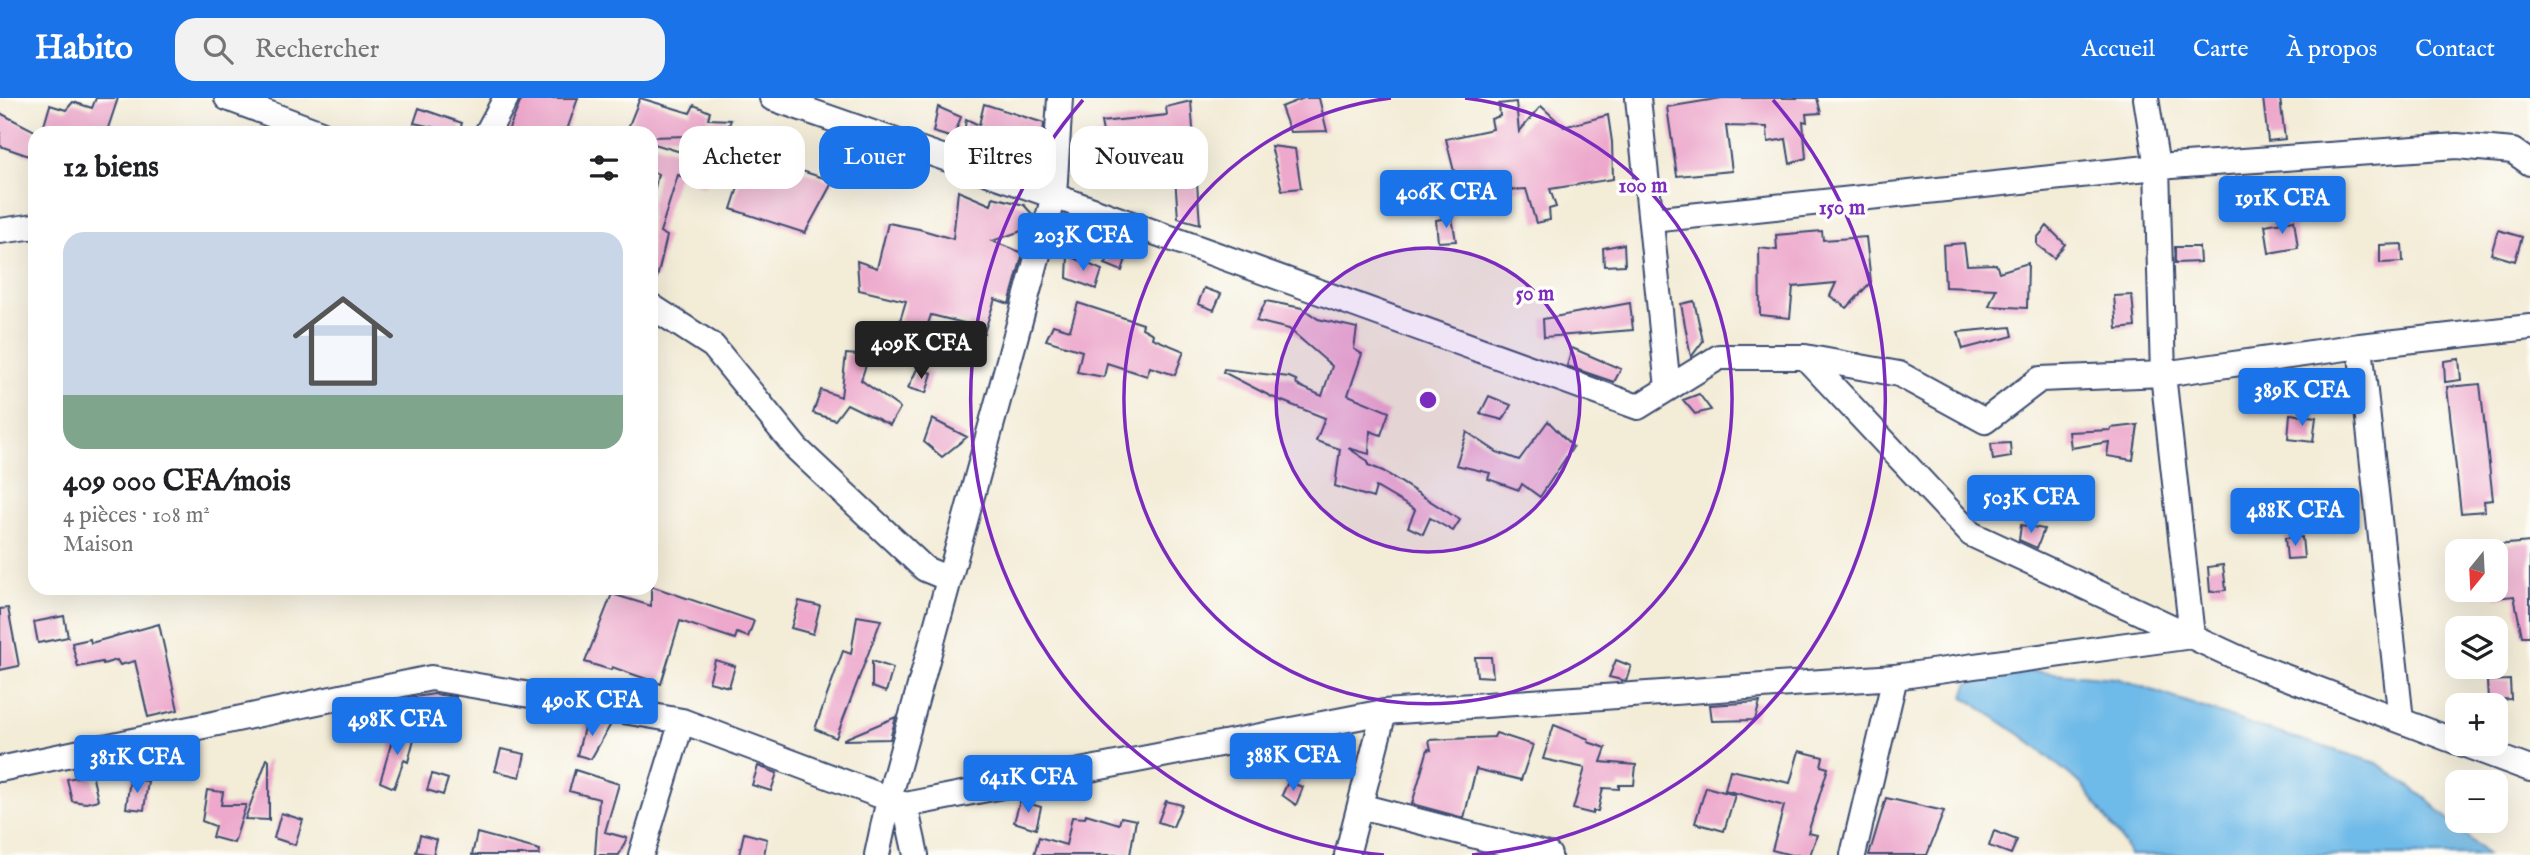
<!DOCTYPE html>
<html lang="fr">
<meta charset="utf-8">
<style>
:root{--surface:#fff;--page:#f2f2f2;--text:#202124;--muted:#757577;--line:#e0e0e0;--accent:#1a73e8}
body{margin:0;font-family:"IM FELL English",serif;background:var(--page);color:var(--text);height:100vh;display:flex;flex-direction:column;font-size:26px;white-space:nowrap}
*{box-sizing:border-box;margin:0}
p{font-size:23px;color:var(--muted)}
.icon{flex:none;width:38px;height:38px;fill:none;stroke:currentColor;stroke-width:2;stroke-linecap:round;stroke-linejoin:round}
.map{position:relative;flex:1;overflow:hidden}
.sheet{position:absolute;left:28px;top:28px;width:630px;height:469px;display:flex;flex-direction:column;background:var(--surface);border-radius:21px;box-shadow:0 7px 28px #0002}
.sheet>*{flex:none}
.top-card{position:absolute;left:679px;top:28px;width:665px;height:63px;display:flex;gap:14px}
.needle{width:46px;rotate:198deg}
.fabs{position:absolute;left:2445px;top:441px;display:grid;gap:14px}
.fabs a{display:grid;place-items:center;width:63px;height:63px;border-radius:14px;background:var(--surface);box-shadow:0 7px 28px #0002;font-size:35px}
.price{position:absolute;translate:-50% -60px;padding:0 16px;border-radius:7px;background:var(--accent);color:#fff;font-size:23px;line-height:46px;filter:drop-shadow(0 2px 4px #0008)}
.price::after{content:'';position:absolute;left:50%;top:42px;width:21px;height:16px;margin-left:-10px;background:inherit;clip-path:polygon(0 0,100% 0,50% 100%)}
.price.on{background:#222;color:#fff}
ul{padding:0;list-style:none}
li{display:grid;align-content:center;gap:14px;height:371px;padding:0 35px}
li+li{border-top:2px solid var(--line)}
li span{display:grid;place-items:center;height:217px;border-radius:21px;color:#555}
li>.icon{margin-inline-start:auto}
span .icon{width:126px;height:126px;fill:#fffc;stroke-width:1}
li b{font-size:30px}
h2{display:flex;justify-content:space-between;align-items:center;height:84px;padding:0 35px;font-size:30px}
.tag{padding:0 24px;border-radius:21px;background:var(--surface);box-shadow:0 7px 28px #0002;font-size:24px;line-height:63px}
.tag.on{background:var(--accent);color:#fff}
header{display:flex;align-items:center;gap:42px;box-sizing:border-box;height:98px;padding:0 35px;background:var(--accent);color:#fff}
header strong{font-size:33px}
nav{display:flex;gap:38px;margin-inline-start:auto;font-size:24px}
.search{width:490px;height:63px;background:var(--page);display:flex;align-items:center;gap:18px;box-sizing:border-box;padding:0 24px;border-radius:21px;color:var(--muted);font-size:26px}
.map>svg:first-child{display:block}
</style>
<header>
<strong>Habito</strong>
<div class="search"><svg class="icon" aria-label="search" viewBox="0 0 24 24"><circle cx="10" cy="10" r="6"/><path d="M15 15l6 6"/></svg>Rechercher</div>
<nav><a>Accueil</a><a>Carte</a><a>À propos</a><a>Contact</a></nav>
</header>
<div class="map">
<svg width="2530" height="757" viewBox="0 0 2530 757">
<rect width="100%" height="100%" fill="#fdfcf7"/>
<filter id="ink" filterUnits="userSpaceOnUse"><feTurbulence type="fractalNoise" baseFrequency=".0143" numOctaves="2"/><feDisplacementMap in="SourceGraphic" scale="14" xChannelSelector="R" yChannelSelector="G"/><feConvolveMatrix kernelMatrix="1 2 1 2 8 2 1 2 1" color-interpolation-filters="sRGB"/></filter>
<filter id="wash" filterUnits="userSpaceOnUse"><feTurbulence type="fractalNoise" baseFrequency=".00686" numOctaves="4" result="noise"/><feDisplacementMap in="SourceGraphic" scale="28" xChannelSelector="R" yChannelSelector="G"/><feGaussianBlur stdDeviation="1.57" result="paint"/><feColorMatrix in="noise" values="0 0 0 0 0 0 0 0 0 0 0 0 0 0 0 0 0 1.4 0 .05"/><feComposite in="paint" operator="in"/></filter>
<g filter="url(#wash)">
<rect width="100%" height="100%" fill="#f3ecd7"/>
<!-- water -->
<path fill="#6ebae8" stroke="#4474a3" stroke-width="2" d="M2013,572L2117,580L2259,629L2377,665L2425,700L2487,757H2129L2125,747L2082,687L2025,640L1964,599L1968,586Z"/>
<g id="blocks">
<!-- building -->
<path fill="#eda8cc" d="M96,0H118L107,33L83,32L82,35H57L43,31L50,7L66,12L73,4L92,10Z
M522,0H578L566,35H507Z
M640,0L690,15L694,7L710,14L708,21L731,22L725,37L651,39V35H626Z
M1304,0H1319L1327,33L1290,34L1281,9Z
M1722,0H1817L1821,15L1806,16L1807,24L1803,23L1806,60L1790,66L1786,41L1768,44L1767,29L1726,28L1732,73L1677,78L1667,9Z
M2263,0H2280L2285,41L2268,43Z
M1191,3L1200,126L1178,120L1172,37L1126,40L1127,45L1115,43V53L1094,58L1093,39L1103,34L1101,24L1167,17L1166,9Z
M1516,4L1519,34L1541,8L1564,29L1608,17L1612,44L1613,81L1550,91L1556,109L1549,111L1550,122L1536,125L1526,91L1480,94V99L1461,102L1446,41L1493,31L1491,21L1500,18L1499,6Z
M984,6L1044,25L1041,65L974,51L975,47L963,44L966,21L979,27Z
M938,9L961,19L953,40L933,34Z
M419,10L462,25L459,35L414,25Z
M0,15L35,33V60L0,48Z
M651,45L714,64L704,89L678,77L660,134L667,138L657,180H651V107L658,76L651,73Z
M856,48L860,71L835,76L829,56Z
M1271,48L1295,51L1301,90L1282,92Z
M749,56L833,83L805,135L731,111Z
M958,93L991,107L993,99L1024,107L1033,117L1030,130L992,143L1023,155L1009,206L995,201L984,235L967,230L968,226L931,217L921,247L895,239L906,203L859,192L857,163L877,170L888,125L919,131L953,141Z
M1452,119L1456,143L1438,144L1436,122Z
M2294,122L2298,150L2269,155L2265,127Z
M2047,128L2065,146L2054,160L2037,147V140Z
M2498,132L2522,139L2515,163L2491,156Z
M1822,133L1823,142L1866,139L1871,184L1847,210L1830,198L1836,185L1793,189L1790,220L1760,217L1759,150L1777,152L1776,137Z
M1123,139L1132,142L1122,173L1105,166Z
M1964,145L1967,167L1996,166L1999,174L2028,165L2027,210L1989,208L1996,191L1945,189L1943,147Z
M1624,146L1625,167L1604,168L1603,150Z
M2402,146L2403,164L2380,165V147Z
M2175,149H2199L2200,164L2175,165Z
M1068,157L1102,172L1096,191L1067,180Z
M1204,190L1221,196L1214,212L1198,206Z
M2132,197L2135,229L2117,231L2114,198Z
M1266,203L1302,210L1318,221L1357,230L1354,251L1362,256L1348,297L1389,314L1381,337L1370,333L1369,356L1348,350L1368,363V367L1383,373L1460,422L1453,433L1430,420L1423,436L1408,429L1415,412L1376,389L1373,400L1335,388L1340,351L1316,343L1325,320L1272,299L1223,274L1224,271L1289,279L1296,282L1297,287L1322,298L1332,268L1289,231L1256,223Z
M1694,203L1703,243L1691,259L1681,206Z
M1078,205L1143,226L1142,230L1153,236L1152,240L1184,253L1175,277L1150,269L1147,278L1107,265L1104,279L1077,274L1082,253L1046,242L1053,227L1070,232Z
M1630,205L1633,232L1544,239L1543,221Z
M2011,229L2013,238L1963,251L1958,234Z
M1572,250L1621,271L1614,284L1567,268Z
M846,256L869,258L861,282L900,310L890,327L847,306L835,322L813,315L821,292L841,299Z
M2459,261L2461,282L2445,284L2444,263Z
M917,271L932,275L926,295L908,290Z
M2480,286L2493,402L2484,403L2485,413L2461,415L2447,289Z
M1699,296L1711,312L1695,316L1683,302Z
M1489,298L1511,307L1503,322L1480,316Z
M2290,316L2316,319L2313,344L2288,341Z
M932,321L967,339L942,359L924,344Z
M1548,323L1573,349L1540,399L1522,386L1519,392L1488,381L1490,375L1456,367L1467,334L1497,354L1519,362Z
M2138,327L2133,362L2107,358L2109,344L2071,350L2069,334L2111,332V330Z
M2010,345L2011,359L1993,362L1991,346Z
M2279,402H2295V424H2279Z
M2021,427L2044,431L2037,450L2019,442Z
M2302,439L2304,460L2287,461L2285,440Z
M2530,444V538H2522L2514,498L2496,500V447Z
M2223,467L2226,492L2210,494L2208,469Z
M651,488L754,523L748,539L737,535L735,541L680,523L661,586L612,569L611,572L585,564L612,496L651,508Z
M799,503L820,508L813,536L791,530Z
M8,510L19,568L0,572V511Z
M64,518L68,539L38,545L34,524Z
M857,518L881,522L836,640L815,631L843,553L851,556Z
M159,526L178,612L148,619L135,563L120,567L117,562L103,566L102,564L78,569L72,545L90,541L91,545Z
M1475,559H1491L1493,579L1477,578Z
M715,562L735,568L729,589L709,584Z
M1616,562L1631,568L1626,583L1609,579Z
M872,563L893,570L886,594L872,589Z
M2510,582L2511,601L2488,602L2487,583Z
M434,596L456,599L455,613L413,620L409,600Z
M1760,604L1755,622L1712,623L1710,607Z
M896,619L890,641L844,642V641Z
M586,622L611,626L591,661L577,657Z
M1554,627L1589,641L1588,644L1606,650L1601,664L1636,667L1634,687H1619V691L1603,690L1598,713H1593V716L1573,711L1585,670L1543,661Z
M395,632L415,637L408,664L404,662L394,690L380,684Z
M1496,635L1533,647L1521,682L1476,671L1464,720L1412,706L1428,651L1431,652L1429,642L1494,639Z
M501,651L525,656L520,679L495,673Z
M1799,653L1823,659L1821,668L1828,670L1808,735L1817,737L1810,757H1791L1772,752L1784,708L1725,692L1730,672L1790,685Z
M267,661L269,662V722L245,721Z
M758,668L777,675L771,693L752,687Z
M575,672L619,686L605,734L627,740L619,757H595L599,701L569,693Z
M92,676L98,702L86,705L72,703L67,681Z
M432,676L448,681L443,697L427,692Z
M130,681L148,683L144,712L126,710Z
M1288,684L1303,689L1296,707L1282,697Z
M1706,689L1735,697L1724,733L1695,725Z
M207,692L223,694L221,707H246L234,745L212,739L215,728L202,723Z
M1886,700L1944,713L1927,757H1869Z
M1020,703L1041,709L1036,731L1014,724Z
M1166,703L1182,707L1173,729L1158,724Z
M281,715L303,722L295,747L274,740Z
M1086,716L1119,726L1121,719L1136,722L1130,757H1034L1039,739L1066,747L1072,719L1085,720Z
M1994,733L2017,742L2011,756L1989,748Z
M477,735L540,752L539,757H472Z
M744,735L767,741L764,757H739Z
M420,737L437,742L433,757L416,754Z"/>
</g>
</g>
<g filter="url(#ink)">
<use href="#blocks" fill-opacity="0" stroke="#3b4b70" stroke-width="2"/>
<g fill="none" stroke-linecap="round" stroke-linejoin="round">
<!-- minor casing -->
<g stroke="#3b4b70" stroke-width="28">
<path id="minor" d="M227,0L321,35
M772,0L1054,98L1638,309L1719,259H1805L1971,436L2251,566L2457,644
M1638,0L1668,290
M487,35L506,0
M1651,122L2157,69L2457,48L2513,53L2530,65
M0,133L35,128
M651,208L713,248L797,351L925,471L949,481
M2360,248L2401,622
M1805,259L1899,276L1985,323L2040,281L2163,276L2360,248L2530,229
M2463,646L2530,671
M0,671L431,580L682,623L905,707L916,757
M905,707L1384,614L1895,579L2192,538L2163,276L2157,69L2146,0
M1360,708L1549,757
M641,757L682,623
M877,757L889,701L1054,98L1060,0
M1347,757L1384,614
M1853,757L1895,579"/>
</g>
<!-- minor -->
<use href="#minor" stroke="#fff" stroke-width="24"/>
</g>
</g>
<!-- distance rings -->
<circle cx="1428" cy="302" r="152" fill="#7b2cbf" fill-opacity=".12"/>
<g fill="none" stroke="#7b2cbf" stroke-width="3.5">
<circle cx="1428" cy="302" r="152"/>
<path d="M1465 0A304 304 0 1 1 1391 0"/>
<path d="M1384 757A457 457 0 0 1 1083 2M1773 2A457 457 0 0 1 1472 757"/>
</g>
<circle cx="1428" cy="302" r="10" fill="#7b2cbf" stroke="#fdfcf7" stroke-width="3.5"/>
<g font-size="21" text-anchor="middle" font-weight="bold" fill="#7b2cbf" stroke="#fdfcf7" stroke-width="7" stroke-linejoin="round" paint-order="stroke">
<text x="1643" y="94">100 m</text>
<text x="1842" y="116">150 m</text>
<text x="1535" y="202">50 m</text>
</g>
</svg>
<div class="fabs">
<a><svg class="needle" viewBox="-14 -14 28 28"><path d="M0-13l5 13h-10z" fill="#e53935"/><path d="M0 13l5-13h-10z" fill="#757577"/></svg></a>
<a><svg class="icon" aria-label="layers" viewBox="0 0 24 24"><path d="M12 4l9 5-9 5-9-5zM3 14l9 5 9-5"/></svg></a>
<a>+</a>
<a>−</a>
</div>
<b class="price" style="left:1446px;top:132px">406K CFA</b>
<b class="price" style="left:2282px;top:138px">191K CFA</b>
<b class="price" style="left:1083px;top:175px">203K CFA</b>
<b class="price on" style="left:921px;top:283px">409K CFA</b>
<b class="price" style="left:2302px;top:330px">389K CFA</b>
<b class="price" style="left:2031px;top:437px">503K CFA</b>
<b class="price" style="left:2295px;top:450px">488K CFA</b>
<b class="price" style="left:592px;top:640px">490K CFA</b>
<b class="price" style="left:397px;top:659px">498K CFA</b>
<b class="price" style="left:1293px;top:695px">388K CFA</b>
<b class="price" style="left:137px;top:697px">381K CFA</b>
<b class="price" style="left:1028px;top:717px">641K CFA</b>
<div class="top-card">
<a class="tag">Acheter</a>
<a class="tag on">Louer</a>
<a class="tag">Filtres</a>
<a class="tag">Nouveau</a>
</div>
<section class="sheet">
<h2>12 biens<svg class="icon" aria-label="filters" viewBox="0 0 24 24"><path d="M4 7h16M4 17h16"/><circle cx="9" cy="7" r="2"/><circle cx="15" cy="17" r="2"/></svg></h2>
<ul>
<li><span style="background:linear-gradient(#c9d6e8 75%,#7fa58c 0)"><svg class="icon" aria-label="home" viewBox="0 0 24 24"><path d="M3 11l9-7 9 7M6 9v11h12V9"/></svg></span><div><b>409 000 CFA/mois</b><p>4 pièces · 108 m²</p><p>Maison</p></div></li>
</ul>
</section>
</div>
